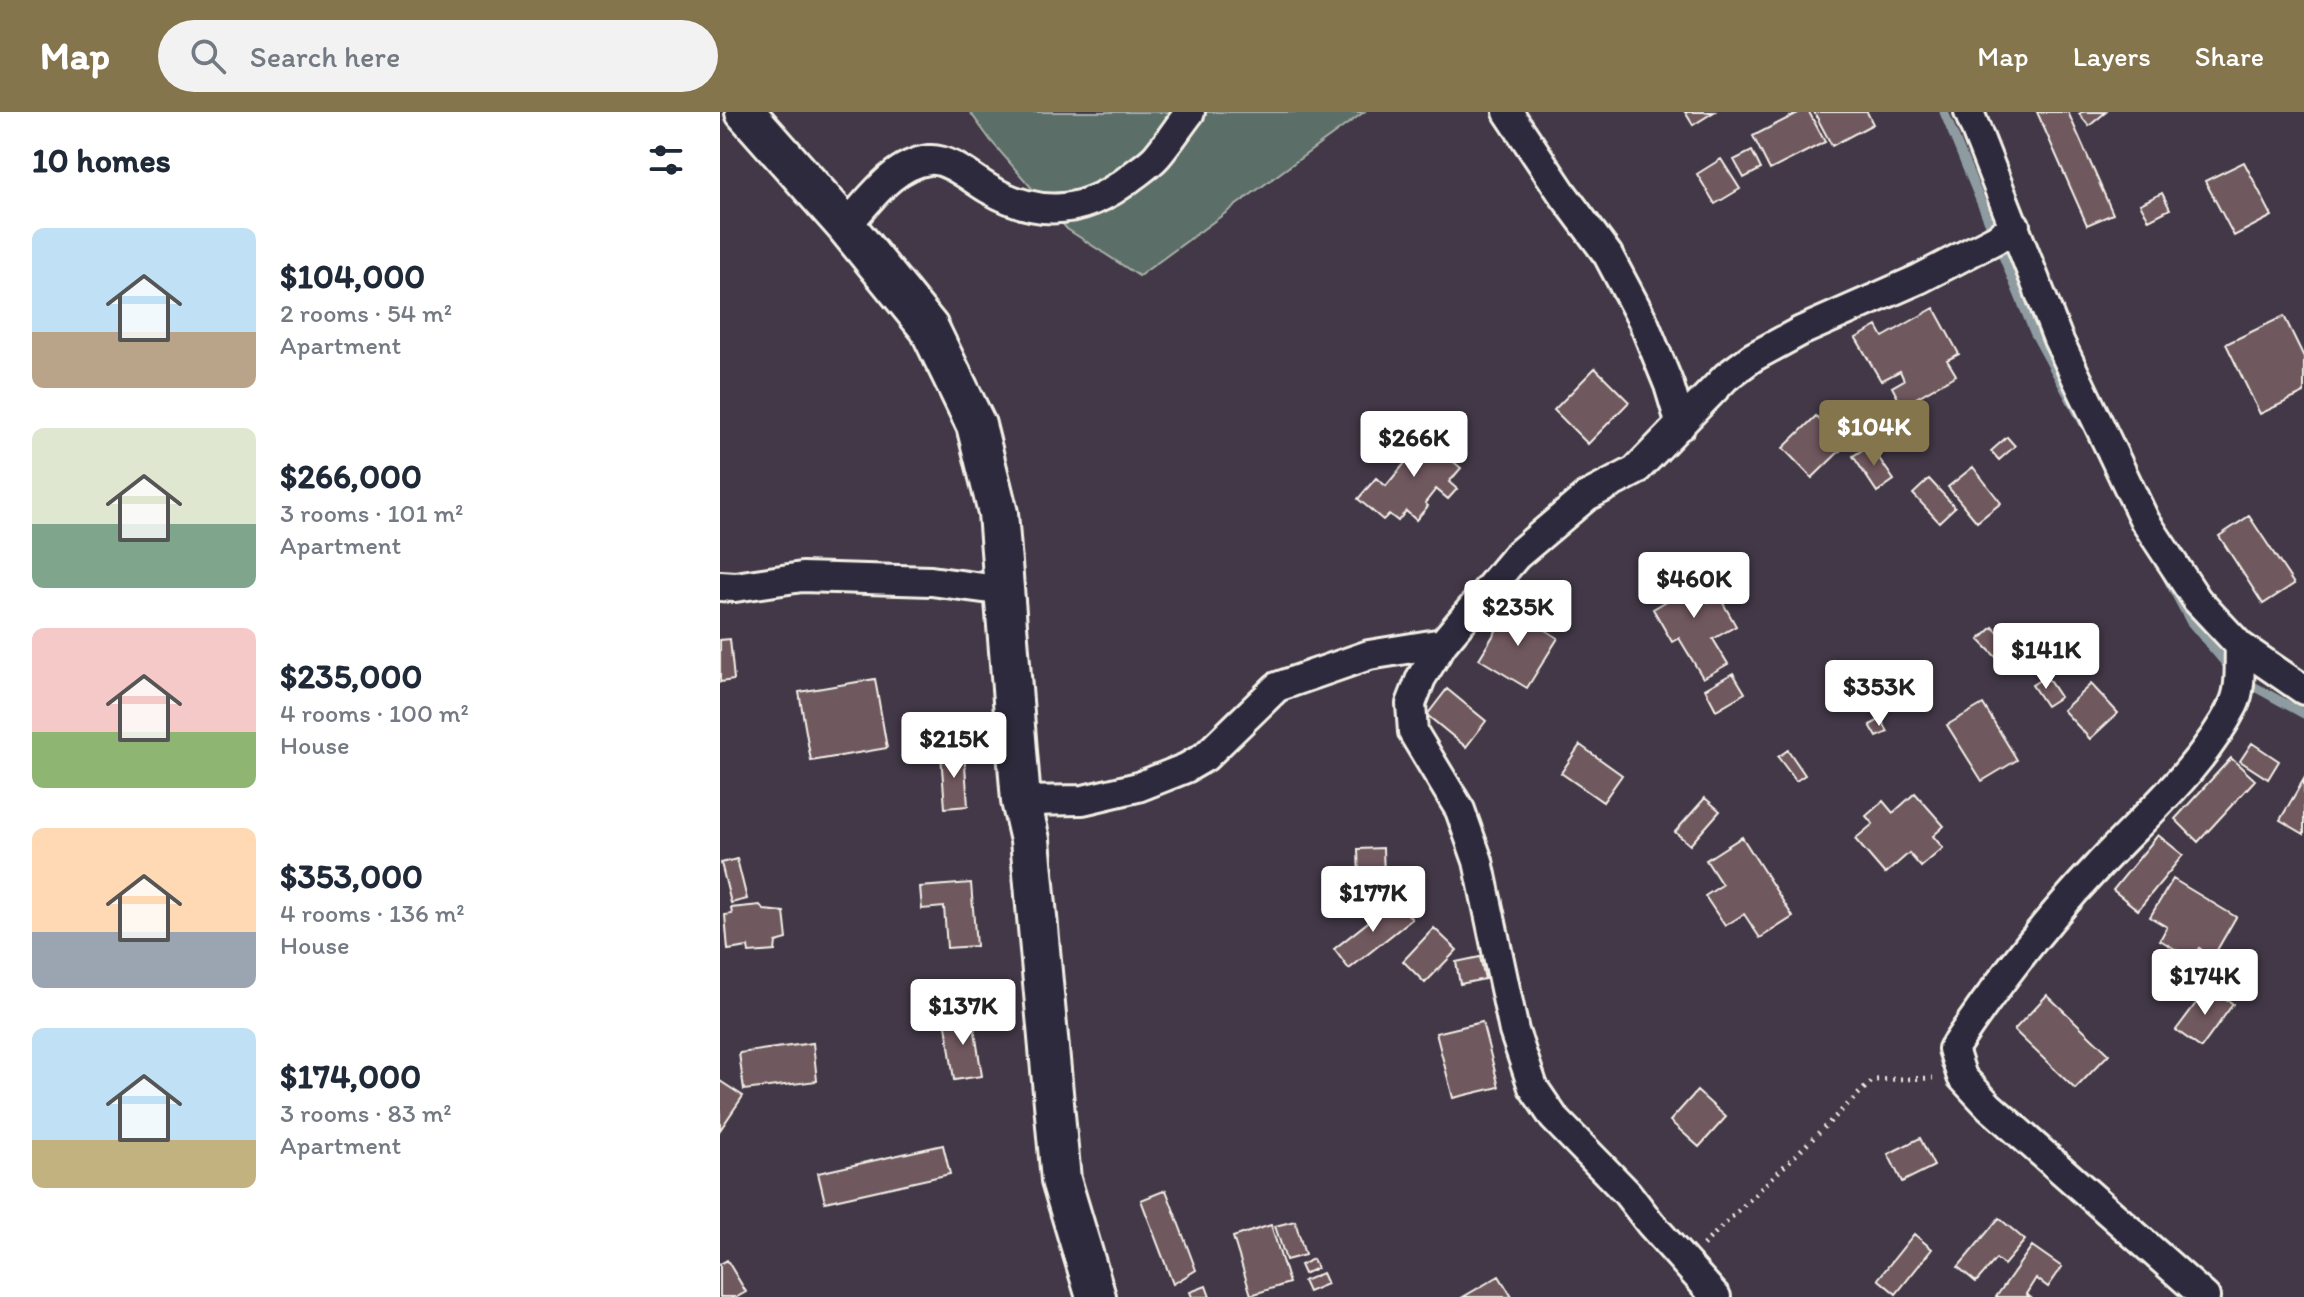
<!DOCTYPE html>
<meta charset="utf-8">
<style>
:root{--surface:#fff;--page:#f2f2f3;--text:#1f2937;--muted:#747a83;--accent:#84754c}
body{margin:0;font-family:Itim,sans-serif;background:var(--page);color:var(--text);height:100vh;display:flex;flex-direction:column;font-size:30px;white-space:nowrap}
*{box-sizing:border-box;margin:0}
p{font-size:26px;color:var(--muted)}
.icon{flex:none;width:44px;height:44px;fill:none;stroke:currentColor;stroke-width:2;stroke-linecap:round;stroke-linejoin:round}
.map{position:relative;flex:1;overflow:hidden}
.details{display:flex;flex-direction:column;background:var(--surface);width:720px}
.details>*{flex:none}
.price{position:absolute;translate:-50% -68px;padding:0 18px;border-radius:8px;background:#fff;color:#222;font-size:26px;line-height:52px;filter:drop-shadow(0 2px 4px #0008)}
.price::after{content:'';position:absolute;left:50%;top:48px;width:24px;height:18px;margin-left:-12px;background:inherit;clip-path:polygon(0 0,100% 0,50% 100%)}
.price.selected{background:var(--accent);color:#fff}
ul{padding:0;list-style:none}
li{display:flex;align-items:center;gap:24px;height:200px;padding:0 32px}
li span{display:grid;place-items:center;flex:none;width:224px;height:160px;border-radius:12px;color:#555}
li>.icon{margin-inline-start:auto}
span .icon{width:96px;height:96px;fill:#fffc;stroke-width:1}
li b{font-size:34px}
h2{display:flex;justify-content:space-between;align-items:center;height:96px;padding:0 32px;font-size:34px}
header{display:flex;align-items:center;gap:48px;box-sizing:border-box;height:112px;padding:0 40px;background:var(--accent);color:#fff}
header strong{font-size:38px}
nav{display:flex;gap:44px;margin-inline-start:auto;font-size:28px}
.search{width:560px;height:72px;background:var(--page);display:flex;align-items:center;gap:20px;box-sizing:border-box;padding:0 28px;border-radius:44px;color:var(--muted);font-size:30px}
main{display:flex;flex:1;min-height:0}
.map>svg:first-child{display:block}
</style>
<header>
<strong>Map</strong>
<div class="search"><svg class="icon" aria-label="search" viewBox="0 0 24 24"><circle cx="10" cy="10" r="6"/><path d="M15 15l6 6"/></svg>Search here</div>
<nav><a>Map</a><a>Layers</a><a>Share</a></nav>
</header>
<main>
<section class="details">
<h2>10 homes<svg class="icon" aria-label="filters" viewBox="0 0 24 24"><path d="M4 7h16M4 17h16"/><circle cx="9" cy="7" r="2"/><circle cx="15" cy="17" r="2"/></svg></h2>
<ul>
<li><span style="background:linear-gradient(#bfe0f5 65%,#b9a48a 0)"><svg class="icon" aria-label="home" viewBox="0 0 24 24"><path d="M3 11l9-7 9 7M6 9v11h12V9"/></svg></span><div><b>$104,000</b><p>2 rooms · 54 m²</p><p>Apartment</p></div></li>
<li><span style="background:linear-gradient(#dfe7d0 60%,#7fa58c 0)"><svg class="icon" aria-label="home" viewBox="0 0 24 24"><path d="M3 11l9-7 9 7M6 9v11h12V9"/></svg></span><div><b>$266,000</b><p>3 rooms · 101 m²</p><p>Apartment</p></div></li>
<li><span style="background:linear-gradient(#f6c9c9 65%,#8fb573 0)"><svg class="icon" aria-label="home" viewBox="0 0 24 24"><path d="M3 11l9-7 9 7M6 9v11h12V9"/></svg></span><div><b>$235,000</b><p>4 rooms · 100 m²</p><p>House</p></div></li>
<li><span style="background:linear-gradient(#ffd9b3 65%,#9aa5b1 0)"><svg class="icon" aria-label="home" viewBox="0 0 24 24"><path d="M3 11l9-7 9 7M6 9v11h12V9"/></svg></span><div><b>$353,000</b><p>4 rooms · 136 m²</p><p>House</p></div></li>
<li><span style="background:linear-gradient(#bfe0f5 70%,#c2b280 0)"><svg class="icon" aria-label="home" viewBox="0 0 24 24"><path d="M3 11l9-7 9 7M6 9v11h12V9"/></svg></span><div><b>$174,000</b><p>3 rooms · 83 m²</p><p>Apartment</p></div></li>
</ul>
</section>
<div class="map">
<svg width="1584" height="1185" viewBox="0 0 1584 1185">
<rect width="100%" height="100%" fill="#423847"/>
<filter id="ink" filterUnits="userSpaceOnUse"><feTurbulence type="fractalNoise" baseFrequency=".0125" numOctaves="2"/><feDisplacementMap in="SourceGraphic" scale="16" xChannelSelector="R" yChannelSelector="G"/><feConvolveMatrix kernelMatrix="1 2 1 2 8 2 1 2 1" color-interpolation-filters="sRGB"/></filter>
<g filter="url(#ink)">
<!-- green -->
<path fill="#5b6e67" stroke="#a8b0a8" stroke-width="2" d="M250,0H644L419,164L347,117L271,29Z"/>
<g fill="none" stroke-linecap="round" stroke-linejoin="round">
<!-- stream -->
<path stroke="#8e9ca1" stroke-width="9" d="M1224,0L1314,220L1365,314
M1446,464L1470,509L1513,560
M1524,569L1584,602"/>
</g>
<!-- building -->
<path fill="#6f595e" stroke="#f4f1e8" stroke-width="2" d="M965,0H994L973,13Z
M1080,0H1089L1105,30L1050,58L1033,24Z
M1094,0H1147L1153,12L1112,34Z
M1317,0H1348L1393,102L1367,113Z
M1362,0H1386L1369,14L1359,2Z
M1032,39L1041,57L1024,66L1014,48Z
M1001,47L1020,77L995,92L977,62Z
M1524,50L1552,104L1514,124L1485,69Z
M1442,81L1450,97L1429,108L1420,92Z
M1214,196L1239,242L1227,248L1236,263L1182,294L1172,275L1184,268L1180,259L1161,269L1136,226L1157,214L1163,225Z
M1564,204L1584,245V281L1540,302L1506,232Z
M875,256L909,290L868,332L834,298Z
M1192,293L1200,306L1181,319L1172,306Z
M1096,304L1125,334L1092,366L1063,336Z
M690,317L709,332L716,323L735,340L729,346L741,356L729,370L737,377L728,387L716,377L705,391L708,394L696,408L686,399L678,409L669,402L663,408L638,387L656,366L666,374L685,351L671,340Z
M1287,325L1295,334L1279,348L1271,339Z
M1150,333L1174,368L1157,380L1133,344Z
M1253,355L1281,391L1257,410L1228,375Z
M1209,367L1235,395L1219,410L1193,382Z
M1529,404L1574,472L1543,492L1499,424Z
M965,453L988,490L999,484L1016,514L993,527L1008,552L983,566L959,526L952,530L933,497L950,487L938,468Z
M790,496L838,526L807,576L759,547Z
M1273,515L1294,538L1281,550L1259,528Z
M10,527L14,568L0,570V528Z
M1013,561L1025,581L996,598L985,577Z
M1326,564L1340,585L1326,594L1312,573Z
M155,567L167,636L91,649L79,580Z
M1371,572L1398,601L1370,627L1343,598Z
M727,577L766,609L746,635L707,603Z
M1263,592L1297,648L1262,669L1227,613Z
M1161,607L1168,620L1157,625L1150,613Z
M1532,631L1559,649L1548,667L1520,649Z
M860,633L902,663L883,690L841,661Z
M1068,638L1085,663L1076,669L1058,645Z
M244,640L248,694L225,696L221,642Z
M1511,646L1535,668L1478,730L1455,707Z
M1584,667V722L1560,708Z
M1195,681L1224,714L1213,724L1223,736L1201,755L1189,741L1165,762L1135,727L1153,712L1146,704L1163,689L1173,701Z
M985,686L1000,699L970,733L955,720Z
M1438,723L1463,743L1418,798L1393,778Z
M1022,725L1073,805L1040,826L1024,802L1005,814L985,784L1002,773L986,748Z
M663,736L665,795L640,796L638,737Z
M17,747L27,787L11,791L1,751Z
M1453,767L1516,805L1493,845L1479,836L1472,847L1440,828L1447,815L1430,805Z
M251,771L256,834L227,836L224,795L202,797L200,775Z
M676,788L692,807L629,857L614,837Z
M40,793L44,798L64,800L67,827L56,830L55,839L29,841L28,835L8,838L5,803L12,802L11,796Z
M714,816L737,838L705,871L683,849Z
M760,845L765,867L740,872L736,850Z
M1489,874L1513,892L1481,936L1456,918Z
M1327,883L1389,942L1355,977L1294,918Z
M252,901L262,964L234,968L225,906Z
M762,910L779,975L733,986L716,921Z
M93,931L97,969L24,978L19,941Z
M0,969L23,984L0,1018Z
M977,979L1006,1005L979,1035L950,1009Z
M1200,1026L1214,1054L1182,1070L1168,1042Z
M223,1033L230,1062L105,1090L98,1061Z
M446,1078L476,1158L453,1172L421,1088Z
M1279,1106L1305,1128L1284,1153L1276,1147L1256,1170L1238,1155Z
M575,1109L585,1143L566,1148L555,1114Z
M551,1113L569,1171L531,1183L513,1125Z
M1194,1122L1212,1137L1176,1182L1158,1167Z
M1312,1134L1342,1155L1328,1175L1316,1166L1306,1182L1310,1185H1276Z
M593,1147L597,1156L584,1162L580,1153Z
M7,1148L26,1180L17,1185H0V1152Z
M602,1161L607,1172L588,1180L583,1169Z
M779,1164L792,1185H743Z
M486,1174L490,1185H472L470,1180Z"/>
<g fill="none" stroke-linecap="round" stroke-linejoin="round">
<!-- street casing -->
<g stroke="#f4f1e8" stroke-width="34">
<path id="street" d="M788,0L842,81L888,143L923,209L949,273L961,313
M1249,0L1338,227L1425,409L1477,488L1520,534L1584,578
M126,114C149,89 173,52 209,48C229,46 253,68 269,77C321,108 368,101 414,63C422,57 431,51 437,44C449,30 459,14 470,0
M0,474L15,475L82,465L211,469L285,479
M301,689L363,688L418,675L466,656L485,645L557,575L649,543L723,531
M996,1185L930,1111L907,1081L834,1006L813,975L794,919L758,749L740,698L693,620L691,592L701,566L723,531L796,444L867,384L915,359L1006,265L1033,245L1081,219L1199,167L1276,127L1295,113
M1485,1185L1269,994L1242,965L1233,937C1276,873 1323,812 1376,756C1424,704 1481,657 1513,594C1522,577 1519,552 1520,534"/>
</g>
<!-- secondary casing -->
<g stroke="#f4f1e8" stroke-width="44">
<path id="secondary" d="M25,0L126,114L209,216L256,313L278,401L301,689L310,728L341,1068L376,1185"/>
</g>
<!-- path -->
<path stroke="#f4f1e8" stroke-width="5" stroke-dasharray="2 6" stroke-linecap="butt" d="M983,1133L1153,968L1213,966"/>
<!-- street -->
<use href="#street" stroke="#2f2a3d" stroke-width="28"/>
<!-- secondary -->
<use href="#secondary" stroke="#2f2a3d" stroke-width="38"/>
</g>
</g>
</svg>
<b class="price selected" style="left:1154px;top:356px">$104K</b>
<b class="price" style="left:694px;top:367px">$266K</b>
<b class="price" style="left:974px;top:508px">$460K</b>
<b class="price" style="left:798px;top:536px">$235K</b>
<b class="price" style="left:1326px;top:579px">$141K</b>
<b class="price" style="left:1159px;top:616px">$353K</b>
<b class="price" style="left:234px;top:668px">$215K</b>
<b class="price" style="left:653px;top:822px">$177K</b>
<b class="price" style="left:1485px;top:905px">$174K</b>
<b class="price" style="left:243px;top:935px">$137K</b>
</div>
</main>
